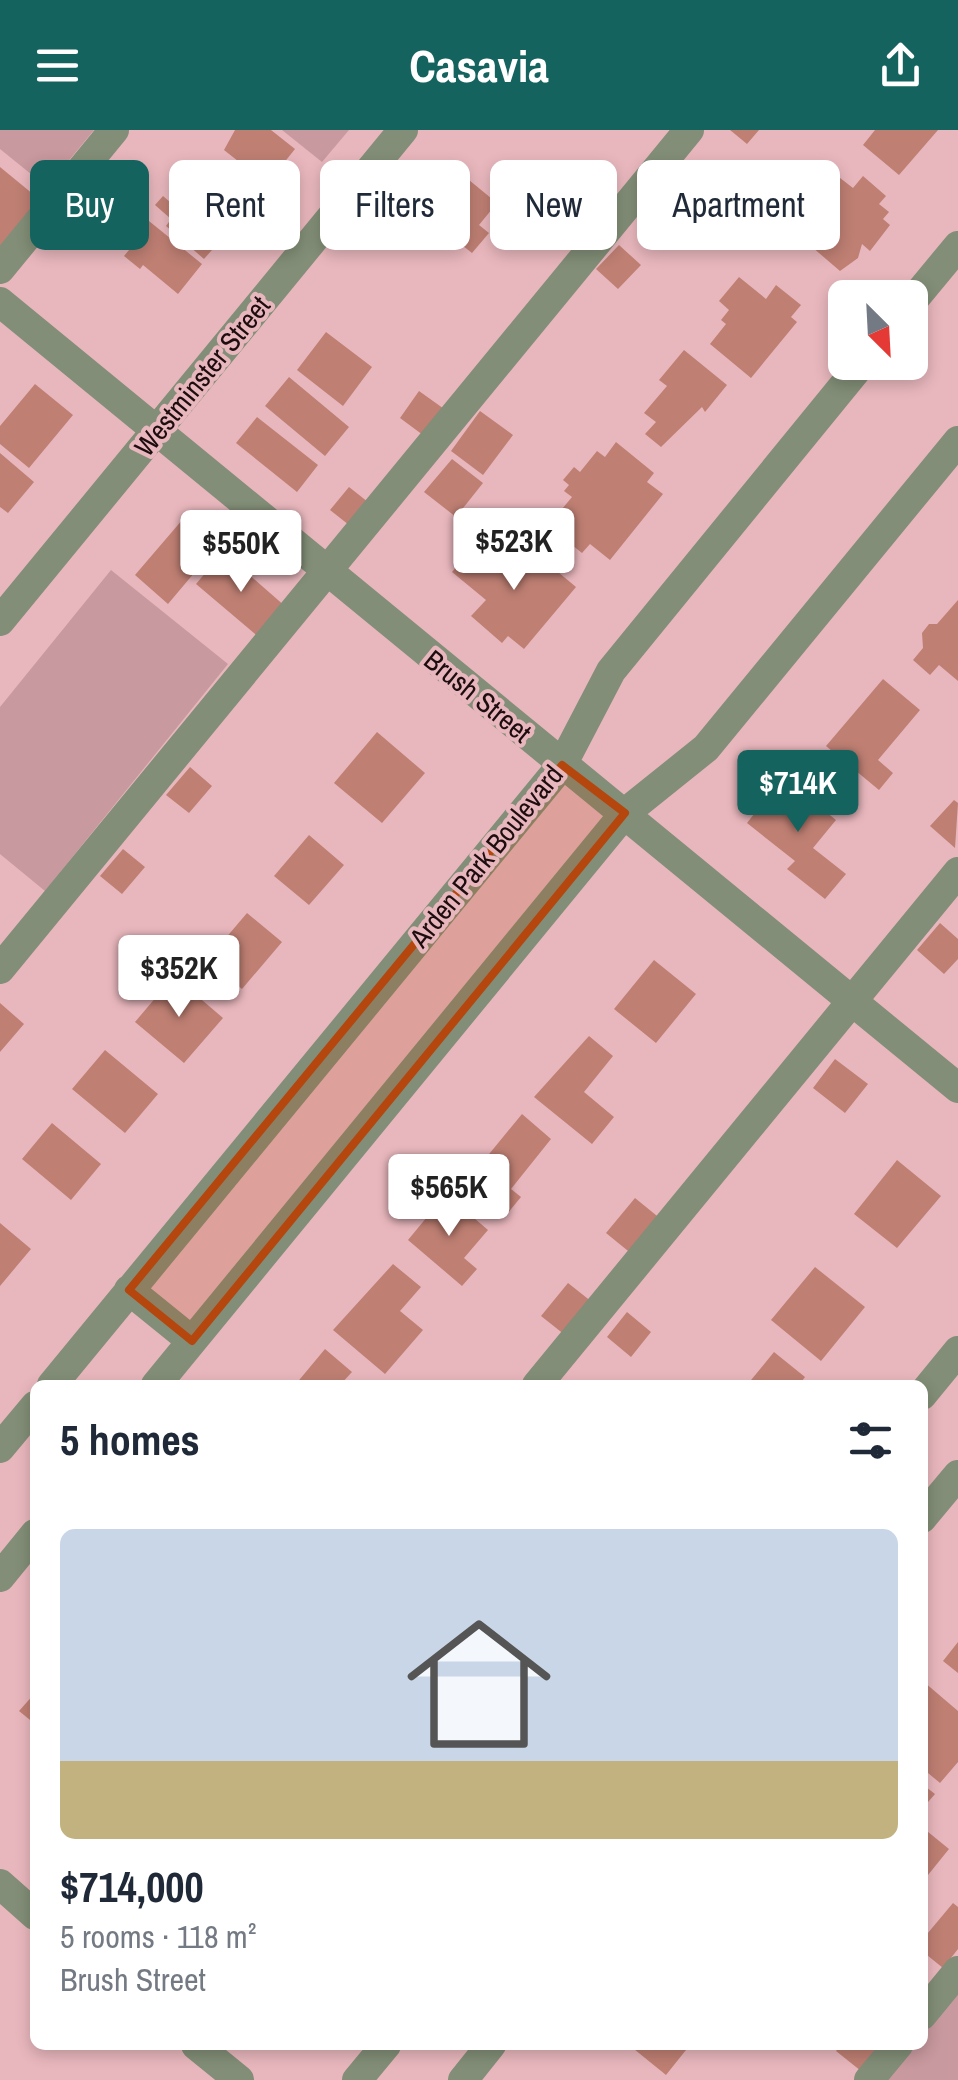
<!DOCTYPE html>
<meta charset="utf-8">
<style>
:root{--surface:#fff;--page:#f6f6f7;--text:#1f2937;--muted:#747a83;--line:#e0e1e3;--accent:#14635f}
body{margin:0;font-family:"Archivo Narrow",sans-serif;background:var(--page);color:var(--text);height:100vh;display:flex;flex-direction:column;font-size:38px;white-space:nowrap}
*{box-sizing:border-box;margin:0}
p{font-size:32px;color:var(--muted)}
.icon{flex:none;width:55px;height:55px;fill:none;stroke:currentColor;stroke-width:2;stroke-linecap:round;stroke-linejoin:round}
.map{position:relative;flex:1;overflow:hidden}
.drawer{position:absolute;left:30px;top:1250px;width:898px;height:670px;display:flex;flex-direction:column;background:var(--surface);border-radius:15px;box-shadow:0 5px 15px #0003}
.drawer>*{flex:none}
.hud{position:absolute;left:30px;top:30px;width:900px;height:90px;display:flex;gap:20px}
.needle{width:65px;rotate:156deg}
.tools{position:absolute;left:828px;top:150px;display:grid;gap:20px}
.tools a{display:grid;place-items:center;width:100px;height:100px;border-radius:15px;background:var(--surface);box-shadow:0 5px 15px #0003;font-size:50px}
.price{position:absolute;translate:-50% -85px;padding:0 22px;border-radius:10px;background:#fff;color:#222;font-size:32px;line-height:65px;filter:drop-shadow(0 2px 5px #0008)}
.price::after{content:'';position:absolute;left:50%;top:60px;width:30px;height:22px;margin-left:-15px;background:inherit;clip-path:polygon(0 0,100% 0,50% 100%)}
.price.selected{background:var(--accent);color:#fff}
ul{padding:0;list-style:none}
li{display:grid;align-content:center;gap:20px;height:530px;padding:0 30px}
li+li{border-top:2px solid var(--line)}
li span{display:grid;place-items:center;height:310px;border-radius:15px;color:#555}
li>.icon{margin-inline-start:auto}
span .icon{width:180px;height:180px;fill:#fffc;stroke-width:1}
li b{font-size:42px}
h2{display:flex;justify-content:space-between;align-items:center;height:120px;padding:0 30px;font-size:42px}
.chip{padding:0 35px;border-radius:15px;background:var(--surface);box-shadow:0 5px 15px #0003;font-size:35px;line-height:90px}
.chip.selected{background:var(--accent);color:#fff}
header{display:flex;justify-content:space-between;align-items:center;height:130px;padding:0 30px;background:var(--accent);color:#fff;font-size:45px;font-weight:800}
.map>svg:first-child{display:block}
</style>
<header><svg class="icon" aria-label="menu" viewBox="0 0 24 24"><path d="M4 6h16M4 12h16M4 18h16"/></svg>Casavia<svg class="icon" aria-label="share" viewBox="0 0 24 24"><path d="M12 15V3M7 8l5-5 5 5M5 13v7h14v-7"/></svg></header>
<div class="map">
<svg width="958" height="1950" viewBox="0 0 958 1950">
<rect width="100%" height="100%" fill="#e8b7bd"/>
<!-- green -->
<path fill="#c8999f" d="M0,0H94L47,57L0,19Z
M282,0H349L322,32Z
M111,440L228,534L45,761L0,724V577Z
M958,1857V1950H883L912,1915H922L923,1901Z"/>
<!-- building -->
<path fill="#bf7f73" d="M235,0H271L295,19L267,54L224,20Z
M730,0H759L747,14Z
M875,0H938L899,45L863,15Z
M228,30L271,70L243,101L199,62Z
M822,34L853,58L863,46L886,66L879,74L889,82L883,89L890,95L870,121L862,114L858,128L840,141L791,99L806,81L810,67L801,60Z
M0,37L39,69L0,116Z
M469,50L497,73L479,95L489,103L472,123L430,90L439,79L430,71L443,55L457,65Z
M179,61L228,102L204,129L166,96L171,89L155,75L163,66L170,72Z
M144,87L202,134L178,164L143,135L140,139L124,126L139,108L132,102Z
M619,115L641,135L618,159L596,139Z
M739,147L766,169L776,155L801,175L791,187L797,192L751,248L710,214L726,194L721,190L729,180L719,171Z
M326,202L372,237L343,276L297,240Z
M684,220L727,255L705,282L702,277L661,317L645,304L656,292L644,283L667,256L659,250Z
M289,247L349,297L325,326L265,276Z
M35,254L73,285L29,338L0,314V296Z
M419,261L447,281L427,308L400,288Z
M480,281L513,305L483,345L451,321Z
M257,287L318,335L297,362L236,313Z
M616,312L654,343L647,352L663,364L610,430L590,414L582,423L557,403L566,393L557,385L572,367L564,361L569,355L563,350L574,337L580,342L597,321L605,327Z
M0,323L34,352L8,383L0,377Z
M452,329L483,353L456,387L424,362Z
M349,357L368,372L349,395L330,380Z
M183,389L216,417L168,474L135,445Z
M522,412L576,457L524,519L508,506L502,513L471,486L486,470L452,442L474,416L501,438Z
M223,422L286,477L260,508L196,454Z
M958,470V551L939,535L930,545L913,530L923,518L922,503L929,494H937Z
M883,549L920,580L878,630L893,643L879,660L826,616Z
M377,602L425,643L382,693L334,653Z
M190,637L212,656L189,683L166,665Z
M783,647L836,690L813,718L846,744L825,769L787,739L795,731L747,693Z
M954,670L958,673L955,718L930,696Z
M309,705L344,735L309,775L274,746Z
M123,719L145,737L122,764L100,746Z
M247,783L282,812L242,859L207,830Z
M940,793L958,809V829L944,844L917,820Z
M654,830L696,864L656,913L614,879Z
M174,846L223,888L184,933L135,892Z
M0,873L24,894L0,922Z
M589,906L613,926L584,962L614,987L592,1014L534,967Z
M105,920L158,964L125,1003L72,959Z
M835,929L868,954L845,983L813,958Z
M522,984L551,1009L511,1059L521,1067L507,1084L467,1051Z
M52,993L101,1034L71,1070L22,1029Z
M897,1030L941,1066L897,1118L854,1084Z
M446,1064L488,1100L464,1128L477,1139L462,1156L408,1110Z
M635,1068L662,1090L633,1125L606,1103Z
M0,1093L31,1119L0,1156Z
M393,1134L421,1157L400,1181L423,1200L385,1244L333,1200Z
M815,1137L865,1177L821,1231L771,1190Z
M568,1153L592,1172L565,1205L541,1186Z
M627,1182L651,1202L631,1227L607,1207Z
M325,1219L352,1242L340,1255H295Z
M774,1222L805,1247L799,1255H747Z
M958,1512V1543L943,1531Z
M924,1552L958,1581V1632L940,1653L922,1638Z
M35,1563V1594L19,1581Z
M922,1654L935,1664L922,1679Z
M922,1697L949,1719L928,1745L922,1741Z
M953,1773L958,1777V1819L943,1838L922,1821V1810Z
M629,1915H690L666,1945Z
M841,1915H878L880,1917L861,1941L836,1921Z"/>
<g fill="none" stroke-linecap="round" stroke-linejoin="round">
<!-- minor -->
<path stroke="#828e77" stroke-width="30" d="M0,139L114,0
M0,172L958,958
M910,174L958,116
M0,491L403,0
M0,839L689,0
M129,1160L192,1211
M52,1255L562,635L611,541L863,232
M156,1255L625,683L706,618L958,311
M537,1255L958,742
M922,1265L958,1221
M0,1318L35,1276
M922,1388L958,1345
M0,1447L35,1404
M0,1754L35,1785
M922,1885L958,1841
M196,1915L239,1950
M357,1950L386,1915
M463,1950L491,1915
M869,1950L898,1915"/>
</g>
<!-- marked area -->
<path fill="#b5460d" fill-opacity="0.2" stroke="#b5460d" stroke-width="8" stroke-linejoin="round" d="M562,635L625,683L192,1211L129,1160Z"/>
<g text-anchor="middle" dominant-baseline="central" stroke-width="8" stroke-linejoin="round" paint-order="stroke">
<!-- street labels -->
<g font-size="28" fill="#1d0d0f" stroke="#e8b7bd">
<text transform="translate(202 246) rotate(-51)">Westminster Street</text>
<text transform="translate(478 566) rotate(39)">Brush Street</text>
<text transform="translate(486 726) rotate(-51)">Arden Park Boulevard</text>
</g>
</g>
</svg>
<div class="tools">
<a><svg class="needle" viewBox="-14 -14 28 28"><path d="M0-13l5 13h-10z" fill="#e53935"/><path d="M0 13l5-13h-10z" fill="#747a83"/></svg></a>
</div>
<b class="price" style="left:514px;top:463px">$523K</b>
<b class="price" style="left:241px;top:465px">$550K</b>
<b class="price selected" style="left:798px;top:705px">$714K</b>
<b class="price" style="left:179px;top:890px">$352K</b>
<b class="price" style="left:449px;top:1109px">$565K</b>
<div class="hud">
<a class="chip selected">Buy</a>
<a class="chip">Rent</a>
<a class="chip">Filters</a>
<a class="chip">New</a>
<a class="chip">Apartment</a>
</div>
<section class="drawer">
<h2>5 homes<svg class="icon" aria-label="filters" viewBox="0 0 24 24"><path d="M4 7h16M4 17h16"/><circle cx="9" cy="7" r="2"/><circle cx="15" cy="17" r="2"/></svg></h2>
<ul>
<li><span style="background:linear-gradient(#c9d6e8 75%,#c2b280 0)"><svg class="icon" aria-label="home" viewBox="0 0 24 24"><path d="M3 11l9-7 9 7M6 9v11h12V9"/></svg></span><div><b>$714,000</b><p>5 rooms · 118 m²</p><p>Brush Street</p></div></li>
</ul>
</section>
</div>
